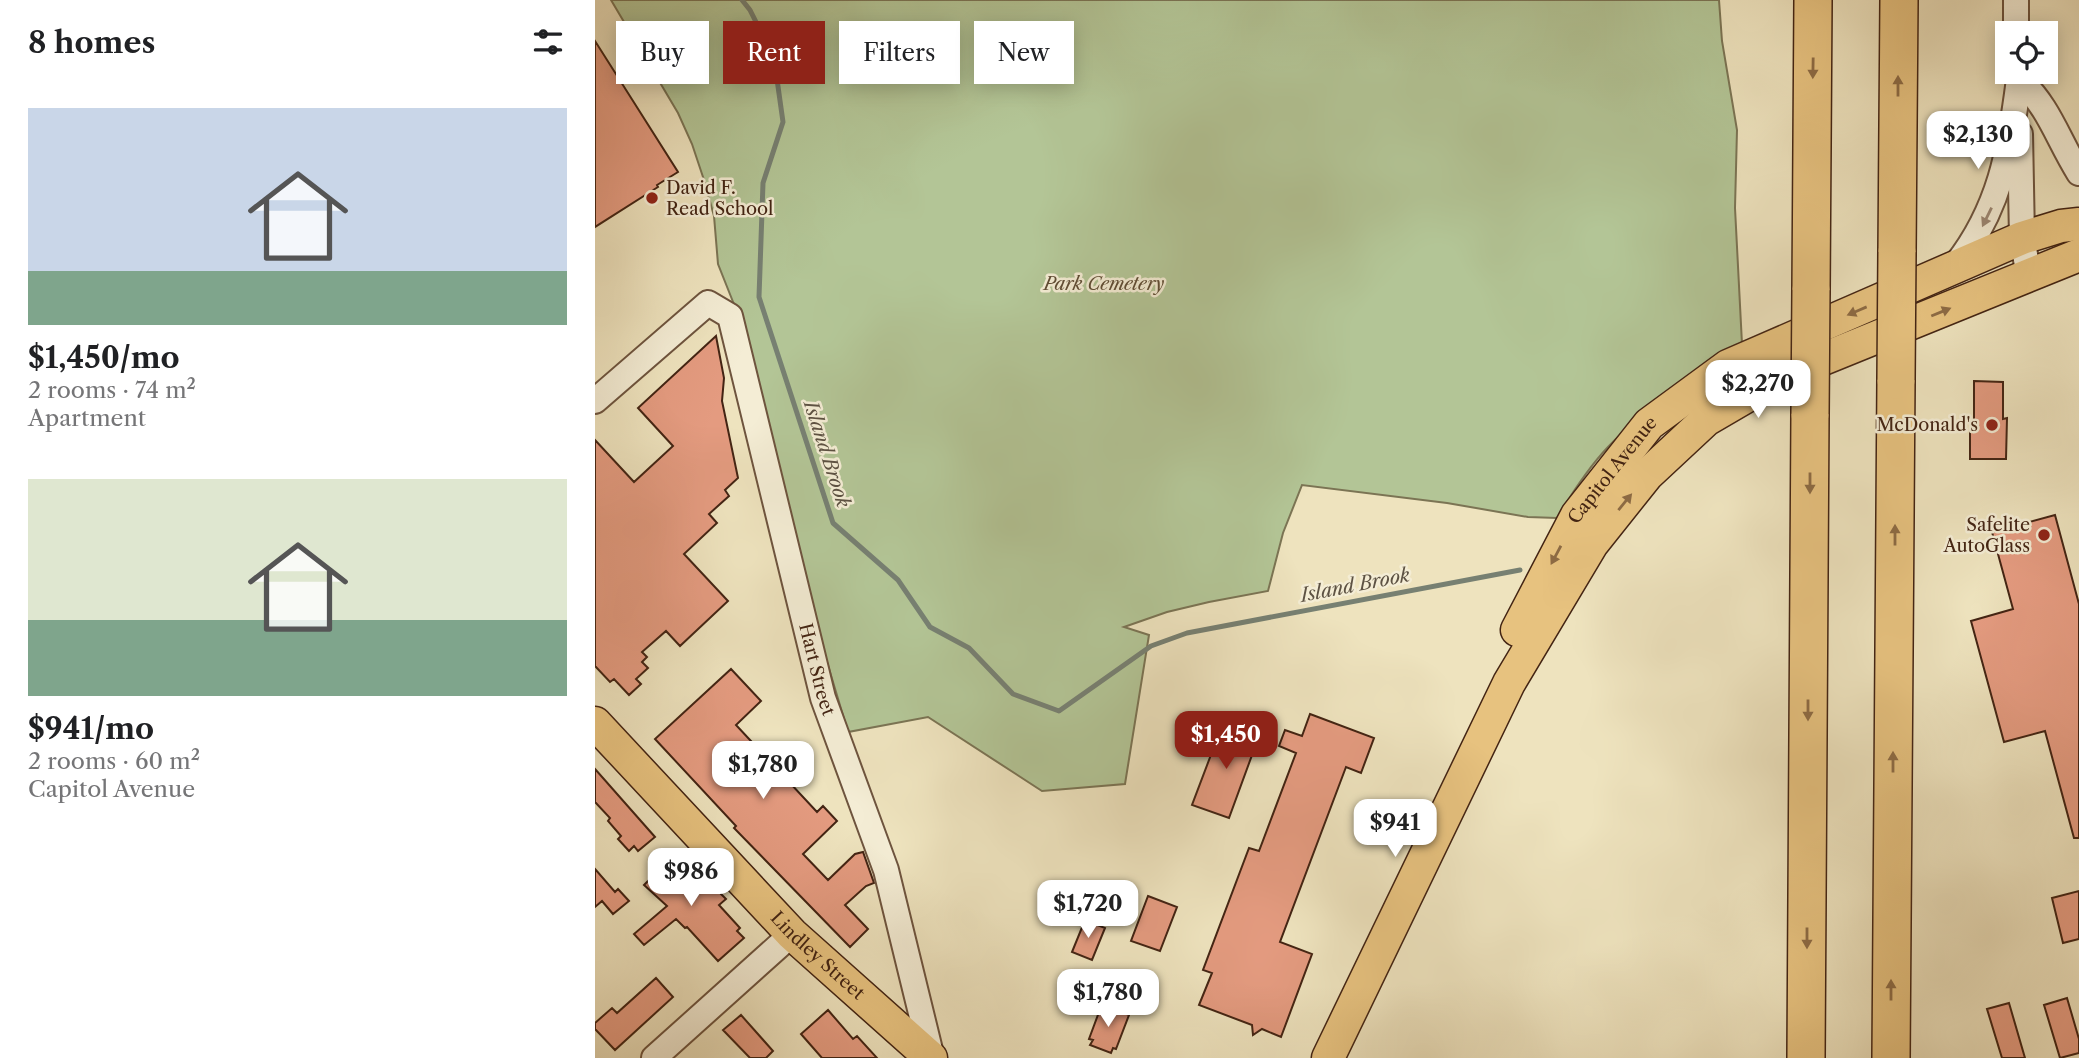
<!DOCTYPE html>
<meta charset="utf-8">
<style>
:root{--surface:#fff;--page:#f2f2f2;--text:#202124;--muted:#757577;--accent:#8f2418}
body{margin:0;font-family:"Libre Caslon Text",serif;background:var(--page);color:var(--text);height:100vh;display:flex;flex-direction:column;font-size:26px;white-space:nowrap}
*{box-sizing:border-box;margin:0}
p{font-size:23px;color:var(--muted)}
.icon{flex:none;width:38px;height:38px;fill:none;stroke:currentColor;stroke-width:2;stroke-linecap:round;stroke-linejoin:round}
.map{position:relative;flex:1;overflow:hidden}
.panel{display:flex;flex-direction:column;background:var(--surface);width:595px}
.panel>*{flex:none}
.top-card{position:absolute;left:21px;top:21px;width:665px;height:63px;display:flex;gap:14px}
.controls{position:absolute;left:1400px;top:21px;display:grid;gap:14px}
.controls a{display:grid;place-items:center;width:63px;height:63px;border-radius:0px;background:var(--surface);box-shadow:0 4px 18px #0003;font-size:35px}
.price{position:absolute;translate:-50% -60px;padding:0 16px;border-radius:14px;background:#fff;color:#222;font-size:23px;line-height:46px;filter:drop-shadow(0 2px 4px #0008)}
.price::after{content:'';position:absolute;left:50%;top:42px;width:21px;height:16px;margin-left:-10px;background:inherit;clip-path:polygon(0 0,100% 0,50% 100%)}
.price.current{background:var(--accent);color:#fff}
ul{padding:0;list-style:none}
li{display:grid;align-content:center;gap:14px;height:371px;padding:0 28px}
li span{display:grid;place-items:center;height:217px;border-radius:0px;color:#555}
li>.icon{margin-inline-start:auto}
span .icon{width:126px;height:126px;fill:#fffc;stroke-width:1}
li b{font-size:30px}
h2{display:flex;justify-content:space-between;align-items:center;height:84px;padding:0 28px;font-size:30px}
.tag{padding:0 24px;border-radius:0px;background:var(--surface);box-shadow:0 4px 18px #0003;font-size:24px;line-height:63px}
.tag.current{background:var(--accent);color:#fff}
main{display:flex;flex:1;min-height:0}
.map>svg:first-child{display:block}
</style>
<main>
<section class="panel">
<h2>8 homes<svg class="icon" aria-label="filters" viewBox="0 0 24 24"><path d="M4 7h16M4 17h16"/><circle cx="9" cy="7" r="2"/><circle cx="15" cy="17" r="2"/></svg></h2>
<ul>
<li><span style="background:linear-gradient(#c9d6e8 75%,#7fa58c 0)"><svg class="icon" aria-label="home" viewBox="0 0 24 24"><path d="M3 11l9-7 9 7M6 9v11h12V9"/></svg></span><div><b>$1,450/mo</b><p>2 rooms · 74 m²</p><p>Apartment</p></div></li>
<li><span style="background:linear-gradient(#dfe7d0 65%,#7fa58c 0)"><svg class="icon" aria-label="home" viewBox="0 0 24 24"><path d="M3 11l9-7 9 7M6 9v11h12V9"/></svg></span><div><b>$941/mo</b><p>2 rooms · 60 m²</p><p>Capitol Avenue</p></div></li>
</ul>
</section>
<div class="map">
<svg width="1484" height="1058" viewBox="0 0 1484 1058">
<rect width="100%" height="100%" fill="#eee3be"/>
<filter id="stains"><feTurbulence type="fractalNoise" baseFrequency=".00286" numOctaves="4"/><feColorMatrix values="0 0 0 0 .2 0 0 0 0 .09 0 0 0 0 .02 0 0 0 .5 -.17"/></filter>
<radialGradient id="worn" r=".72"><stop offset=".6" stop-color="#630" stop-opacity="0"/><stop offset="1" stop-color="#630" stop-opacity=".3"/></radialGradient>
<!-- green -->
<path fill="#b3c596" stroke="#7b7454" stroke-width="2" d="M16,0H1124L1127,41L1142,130L1140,208L1147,344C1103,376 1050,407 1013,447C993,468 977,493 962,518L933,517L852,503L707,485L688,533L673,591L614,602L572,612L529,627L554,635L530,784L447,791L333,717L253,732L220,622L148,327L123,264L119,216L109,180L97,144L83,113Z"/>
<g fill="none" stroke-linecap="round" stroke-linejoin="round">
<!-- stream -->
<path stroke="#778072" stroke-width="5" d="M147,0L155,10L179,58L188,122L168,183L164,297L238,523L303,580L335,627L374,648L418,694L464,711L556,646L592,633L925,570"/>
</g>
<!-- building -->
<path fill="#e49b80" stroke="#432413" stroke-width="2" d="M0,41L83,172L62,185L63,187L0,227Z
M121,336L129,378L127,401L143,478L130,490L134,496L114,514L122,523L89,554L133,601L85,646L71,631L47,652L52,657L47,662L53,668L41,679L46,684L34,695L19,679L15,682L0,666V440L39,482L78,446L43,408Z
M1379,381L1408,382V419L1412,418L1411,459H1375V431H1379Z
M1460,515L1484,604V838H1479L1450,731L1409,742L1376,621L1418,609L1397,532Z
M136,669L166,701L141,725L222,812L228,806L242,821L208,854L233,880L260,854L268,852L279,883L271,886L250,905L273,929L255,947L139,828L141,826L60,739Z
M715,714L779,738L766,773L751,767L685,942L717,954L686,1037L667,1029L658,1035L657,1025L604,1005L617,973L608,970L654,848L664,851L701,753L684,746L690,730L707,736Z
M628,723L664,736L634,818L597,805Z
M0,769L60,837L43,851L39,846L34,851L23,839L26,836L13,821L15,818L0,802Z
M83,851L131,899L124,905L145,928L142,931L149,938L123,961L92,927L90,928L81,919L49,945L39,934L72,906L49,885Z
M0,869L20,892L23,889L34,901L18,914L7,901L0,907Z
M1484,891V939L1468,943L1457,898Z
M553,896L582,907L565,951L536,941Z
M490,920L510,928L497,960L477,952Z
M61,978L78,997L20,1050L0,1029V1023L17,1008L22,1013Z
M1472,998L1484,1039V1053L1465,1058L1449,1005Z
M1414,1003L1430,1058H1407L1392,1009Z
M507,1004L534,1015L521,1049L518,1048L516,1053L495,1045L498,1040L494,1039Z
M233,1010L258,1039L262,1036L282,1058H227L206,1034Z
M146,1015L178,1051L171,1058H155L128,1030Z"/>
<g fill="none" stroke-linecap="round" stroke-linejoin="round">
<!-- minor casing -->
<g stroke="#6e543e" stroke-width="28">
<g id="minor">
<path d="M1421,0V33"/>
<path d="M1424,79C1455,108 1462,138 1484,173"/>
<path d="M1425,134L1427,238L1434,276"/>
<path d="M1359,267C1405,210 1415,150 1424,79"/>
<path id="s1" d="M0,401L113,303L135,316L228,698L291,870L337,1058"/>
<path d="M59,1058L197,934"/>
</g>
</g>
<!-- major casing -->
<g stroke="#432413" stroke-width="35">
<g id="major">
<path id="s2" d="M922,630L982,515L1054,424L1133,366L1427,238L1466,226L1484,224"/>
<path id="s3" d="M0,723L197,934L336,1058"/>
<path d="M733,1058L914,683L997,544L1052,475L1111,420L1186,376L1484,255"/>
</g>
</g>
<!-- highway casing -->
<g stroke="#432413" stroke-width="40">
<path id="highway" d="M1302,252L1304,0
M1216,290L1218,0
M1211,1058L1215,414
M1296,1058L1301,380"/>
</g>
<!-- minor -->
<use href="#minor" stroke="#f4edd5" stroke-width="24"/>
<!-- major -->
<use href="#major" stroke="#e7c27f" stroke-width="32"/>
<!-- highway -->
<use href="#highway" stroke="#e7c27f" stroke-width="37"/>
<!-- highway-bridge casing -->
<g stroke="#432413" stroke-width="40" stroke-linecap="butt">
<path id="highway-bridge" d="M1301,380L1302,252
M1215,414L1216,290"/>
</g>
<!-- highway-bridge -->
<use href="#highway-bridge" stroke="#e7c27f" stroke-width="37"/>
</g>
<!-- one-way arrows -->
<defs><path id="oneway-solid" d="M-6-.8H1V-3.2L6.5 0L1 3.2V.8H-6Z" transform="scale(1.75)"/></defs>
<g fill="#8d6b44">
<use href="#oneway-solid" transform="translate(1218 68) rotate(91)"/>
<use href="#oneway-solid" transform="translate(1303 86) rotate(-90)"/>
<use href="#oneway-solid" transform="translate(1262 311) rotate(157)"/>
<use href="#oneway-solid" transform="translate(1346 312) rotate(-22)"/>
<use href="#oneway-solid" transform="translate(1215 483) rotate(90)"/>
<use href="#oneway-solid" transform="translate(1030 502) rotate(-51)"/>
<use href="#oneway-solid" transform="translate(1300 535) rotate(-90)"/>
<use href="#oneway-solid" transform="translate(961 555) rotate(118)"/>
<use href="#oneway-solid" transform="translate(1213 710) rotate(90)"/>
<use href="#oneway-solid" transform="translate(1298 762) rotate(-90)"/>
<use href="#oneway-solid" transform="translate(1212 938) rotate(90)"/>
<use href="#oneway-solid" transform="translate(1296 990) rotate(-90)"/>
</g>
<use fill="#9c8874" href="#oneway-solid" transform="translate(1392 217) rotate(116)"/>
<!-- markers -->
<g fill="#8f2418" stroke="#f4edd5" stroke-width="2.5">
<circle cx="57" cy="198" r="7"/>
<circle cx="1397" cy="425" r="7"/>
<circle cx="1449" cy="535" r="7"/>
</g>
<g text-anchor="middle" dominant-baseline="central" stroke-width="5" stroke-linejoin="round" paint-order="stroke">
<!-- poi labels -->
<g font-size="18" fill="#432413" stroke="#f4edd5" text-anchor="end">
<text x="71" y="188" text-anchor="start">David F.<tspan x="71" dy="21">Read School</tspan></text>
<text x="1383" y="425">McDonald's</text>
<text x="1435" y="525">Safelite<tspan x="1435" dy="21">AutoGlass</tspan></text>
</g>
<!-- park labels -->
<g font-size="18" font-style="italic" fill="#5f4c34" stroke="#f4edd5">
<text x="509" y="284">Park Cemetery</text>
</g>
<!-- street labels -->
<g font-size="18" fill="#432413" stroke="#f4edd5">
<text stroke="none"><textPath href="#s2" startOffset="187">Capitol Avenue</textPath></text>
<text stroke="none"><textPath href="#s1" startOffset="539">Hart Street</textPath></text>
<text stroke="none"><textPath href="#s3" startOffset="322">Lindley Street</textPath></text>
</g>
<!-- water labels -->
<g font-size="19" font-style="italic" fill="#5d5243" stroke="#f4edd5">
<text transform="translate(232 454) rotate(72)">Island Brook</text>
<text transform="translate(760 585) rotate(-11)">Island Brook</text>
</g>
</g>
<rect width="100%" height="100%" filter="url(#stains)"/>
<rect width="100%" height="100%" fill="url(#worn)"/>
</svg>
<div class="controls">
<a><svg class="icon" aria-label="locate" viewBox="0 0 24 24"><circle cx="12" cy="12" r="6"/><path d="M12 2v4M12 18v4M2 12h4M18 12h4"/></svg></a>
</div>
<b class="price" style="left:1383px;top:171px">$2,130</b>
<b class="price" style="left:1163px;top:420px">$2,270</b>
<b class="price current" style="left:631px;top:771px">$1,450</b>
<b class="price" style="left:168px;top:801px">$1,780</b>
<b class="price" style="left:800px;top:859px">$941</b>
<b class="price" style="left:96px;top:908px">$986</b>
<b class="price" style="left:493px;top:940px">$1,720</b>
<b class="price" style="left:513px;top:1029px">$1,780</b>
<div class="top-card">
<a class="tag">Buy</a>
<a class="tag current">Rent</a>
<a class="tag">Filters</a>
<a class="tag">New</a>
</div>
</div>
</main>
